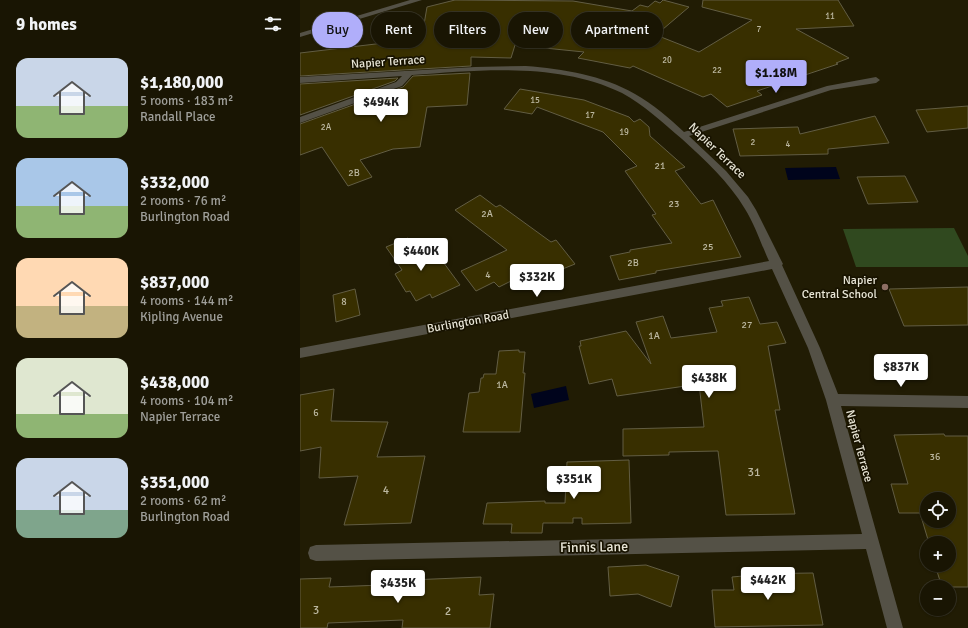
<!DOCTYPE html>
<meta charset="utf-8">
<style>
:root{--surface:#191503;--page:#262212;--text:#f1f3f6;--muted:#9f9f9a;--line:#373425;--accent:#b0aefa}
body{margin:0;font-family:Signika,sans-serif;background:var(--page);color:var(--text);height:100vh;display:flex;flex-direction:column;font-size:15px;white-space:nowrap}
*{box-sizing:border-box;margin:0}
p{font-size:13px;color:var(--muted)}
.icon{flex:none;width:22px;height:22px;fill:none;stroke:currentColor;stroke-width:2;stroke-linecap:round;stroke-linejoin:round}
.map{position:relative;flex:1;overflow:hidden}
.details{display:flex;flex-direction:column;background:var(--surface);width:300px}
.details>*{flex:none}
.guide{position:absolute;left:12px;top:12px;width:380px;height:36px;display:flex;gap:8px}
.controls{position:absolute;left:620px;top:492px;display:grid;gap:8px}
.controls a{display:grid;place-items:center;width:36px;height:36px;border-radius:50%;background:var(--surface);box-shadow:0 1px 3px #0004,0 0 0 1px var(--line);font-size:20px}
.price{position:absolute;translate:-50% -34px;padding:0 9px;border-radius:4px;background:#fff;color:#222;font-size:13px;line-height:26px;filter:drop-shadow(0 1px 2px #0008)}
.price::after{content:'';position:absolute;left:50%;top:24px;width:12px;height:9px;margin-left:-6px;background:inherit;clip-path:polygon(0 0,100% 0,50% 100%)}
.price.on{background:var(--accent);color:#111}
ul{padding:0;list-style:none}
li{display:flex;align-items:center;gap:12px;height:100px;padding:0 16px}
li span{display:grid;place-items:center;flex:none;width:112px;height:80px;border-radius:12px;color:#555}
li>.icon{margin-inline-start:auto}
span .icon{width:48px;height:48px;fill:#fffc;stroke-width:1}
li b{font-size:17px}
h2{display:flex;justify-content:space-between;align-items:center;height:48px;padding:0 16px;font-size:17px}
.chip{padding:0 14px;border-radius:18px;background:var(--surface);box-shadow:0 1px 3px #0004,0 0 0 1px var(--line);font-size:14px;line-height:36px}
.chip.on{background:var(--accent);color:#111}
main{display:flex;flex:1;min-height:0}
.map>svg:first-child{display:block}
</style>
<main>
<section class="details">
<h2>9 homes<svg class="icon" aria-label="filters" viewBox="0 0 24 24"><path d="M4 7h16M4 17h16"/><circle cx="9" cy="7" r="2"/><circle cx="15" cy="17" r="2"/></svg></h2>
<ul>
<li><span style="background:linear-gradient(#c9d6e8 60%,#8fb573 0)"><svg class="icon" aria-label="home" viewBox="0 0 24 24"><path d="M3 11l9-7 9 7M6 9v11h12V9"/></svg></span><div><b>$1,180,000</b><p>5 rooms · 183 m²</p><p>Randall Place</p></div></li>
<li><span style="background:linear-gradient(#a9c7e8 60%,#8fb573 0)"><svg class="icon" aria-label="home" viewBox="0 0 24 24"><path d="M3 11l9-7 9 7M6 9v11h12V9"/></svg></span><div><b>$332,000</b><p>2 rooms · 76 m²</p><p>Burlington Road</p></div></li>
<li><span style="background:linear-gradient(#ffd9b3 60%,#c2b280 0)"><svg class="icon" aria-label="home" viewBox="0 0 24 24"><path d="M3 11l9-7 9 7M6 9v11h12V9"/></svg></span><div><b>$837,000</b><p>4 rooms · 144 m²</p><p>Kipling Avenue</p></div></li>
<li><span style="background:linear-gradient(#dfe7d0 70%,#8fb573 0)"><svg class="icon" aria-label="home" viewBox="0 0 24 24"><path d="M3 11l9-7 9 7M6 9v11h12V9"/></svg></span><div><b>$438,000</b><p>4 rooms · 104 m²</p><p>Napier Terrace</p></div></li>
<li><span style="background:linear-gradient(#c9d6e8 65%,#7fa58c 0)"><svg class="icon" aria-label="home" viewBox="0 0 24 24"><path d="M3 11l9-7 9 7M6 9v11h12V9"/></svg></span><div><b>$351,000</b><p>2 rooms · 62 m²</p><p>Burlington Road</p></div></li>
</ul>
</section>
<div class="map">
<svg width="668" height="628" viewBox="0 0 668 628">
<rect width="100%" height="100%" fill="#211c04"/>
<!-- green -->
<path fill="#30491f" d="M654,228L668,256V267H556L543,229Z"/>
<!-- water -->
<path fill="#00041c" d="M536,167L540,179L488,180L485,168Z
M266,386L269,400L234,408L231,394Z"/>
<!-- building -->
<path fill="#382f00" stroke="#625d43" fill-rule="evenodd" d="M155,0L273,1L332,11L340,5L348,7L355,1L360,3L363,0L389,7L356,35L399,52L452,20L402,7L403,0H538L554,26L496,29L549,58L536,63L538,64L457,91L462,95L427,107L411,94L403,97L333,66L330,68L278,58L284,52L215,45L211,58L171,57V66L0,76V53L84,43V40L122,36L127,7Z
M170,73L167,105L127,107L120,147L93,149L60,160L72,177L48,186L22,147L0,155V124L103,87L113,76Z
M98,78L95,81L0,115V84Z
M220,89L284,100L329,117L334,122L340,119L349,127L350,136L385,167L375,171L401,204L413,200L441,257L356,271V273L319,280L310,256L330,252V250L372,243L352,215L356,214L325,171L337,166L303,132L237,107L232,114L204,109Z
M668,106V128L627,132L616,110Z
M575,116L589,143L528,149V154L440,156L433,129L498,127L500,134Z
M605,176L618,202L568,204L557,177Z
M180,195L196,207L200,205L251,242L256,240L275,264L240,278L233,270L199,287L194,282L176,291L161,271L207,250L155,210Z
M108,238L124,261L138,255L160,285L132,298L130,294L116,301L110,291L106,292L95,274L102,270L86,247Z
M668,287V325L604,326L589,289Z
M55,289L60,315L36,322L33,295Z
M449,297L460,324L477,322L486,343L468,346L480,410H475L495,514L426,515L418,451L369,452V455L323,456V429L404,427L399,384L317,396L312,379L289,384L279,346H281L280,341L326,331L351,364L336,322L363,316L371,338L417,332L409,308L423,306L421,301Z
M219,350V352H225L223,373H225L220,432H163L169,393L179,392L181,378H183L184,374H196L199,351Z
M34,389L31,421L88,422L77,457L125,456L111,523L44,525L58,476L19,478L21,447L0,451V395Z
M644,434L645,436H668V587H642L635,565H649V543H629L620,513H599L591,484H608L594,435ZM627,499H649V521H627Z
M329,460L331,523L282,524V518H273V523H243L242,533H211L212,524H183L187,503L245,501V503H265L267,462Z
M346,565L379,576L371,607L338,594L310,596L308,567Z
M513,573L523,625L415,627L412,590H434L432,577L443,576V574Z
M181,577L179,595L194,594L190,628H102L103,620L28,623L27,628H0V579L31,578L29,587L110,584V580Z"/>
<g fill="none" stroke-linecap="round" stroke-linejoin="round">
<!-- minor -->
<path fill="#545146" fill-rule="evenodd" d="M110,0H122L0,37V33Z
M226,66C263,69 302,75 335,94C353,104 369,118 384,132L527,86L576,77L580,80L576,83L531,90L389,136L426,171L448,197L456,210L483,264L482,265L520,348L538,394L668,396V408L541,406L603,628H587L566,549L16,561L10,559L8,553L10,547L16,545L562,534L526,400L508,348L472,269L0,358V348L469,261C461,244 455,225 445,209C429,182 405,160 382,139C363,123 344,105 322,93C258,62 181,70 112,75L102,86L0,123V117L96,82L102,76L0,83V77L175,67Z"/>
</g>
<!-- markers -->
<circle fill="#8d6e63" stroke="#181300" stroke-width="1.5" cx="585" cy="287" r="4"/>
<g text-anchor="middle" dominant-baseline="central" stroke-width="3.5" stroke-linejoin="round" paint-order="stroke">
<!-- far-number labels -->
<g font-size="9" fill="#bcb8a0">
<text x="530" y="16">11</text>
<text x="459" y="29">7</text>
<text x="367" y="60">20</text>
<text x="417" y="70">22</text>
<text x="235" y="100">15</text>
<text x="290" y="115">17</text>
<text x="26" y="127">2A</text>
<text x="324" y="132">19</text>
<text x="453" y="142">2</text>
<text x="488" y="144">4</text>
</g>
<!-- number labels -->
<g font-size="10" fill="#bcb8a0">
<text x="360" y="166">21</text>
<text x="54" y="173">2B</text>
<text x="374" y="204">23</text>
<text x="187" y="214">2A</text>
<text x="408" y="247">25</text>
<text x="333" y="263">2B</text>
<text x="188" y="275">4</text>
<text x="44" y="302">8</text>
<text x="447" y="325">27</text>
<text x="354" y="336">1A</text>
<text x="202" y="385">1A</text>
<text x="16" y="413">6</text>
<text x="635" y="457">36</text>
</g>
<!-- street labels -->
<g font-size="12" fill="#e8e5d6" stroke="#181300">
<text transform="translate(88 62) rotate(-4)">Napier Terrace</text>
<text transform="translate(417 151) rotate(44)">Napier Terrace</text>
<text transform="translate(168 322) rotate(-10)">Burlington Road</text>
<text transform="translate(559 446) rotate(75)">Napier Terrace</text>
</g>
<!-- poi labels -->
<g font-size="12" fill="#e8e5d6" stroke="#181300" text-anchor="end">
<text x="577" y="280">Napier<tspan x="577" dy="14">Central School</tspan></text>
</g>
<!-- near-number labels -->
<g font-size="12" fill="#bcb8a0">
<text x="454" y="472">31</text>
<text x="86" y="490">4</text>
<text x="16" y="610">3</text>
<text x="148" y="611">2</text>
</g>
<!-- near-street labels -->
<g font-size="14" fill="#e8e5d6" stroke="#181300">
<text transform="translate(294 547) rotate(-1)">Finnis Lane</text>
</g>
</g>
</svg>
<div class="controls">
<a><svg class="icon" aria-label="locate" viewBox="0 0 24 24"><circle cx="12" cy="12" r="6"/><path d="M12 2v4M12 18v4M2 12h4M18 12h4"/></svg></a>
<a>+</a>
<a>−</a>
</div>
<b class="price on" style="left:476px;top:94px">$1.18M</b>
<b class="price" style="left:81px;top:123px">$494K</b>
<b class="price" style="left:121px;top:272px">$440K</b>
<b class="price" style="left:237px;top:298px">$332K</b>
<b class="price" style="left:601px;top:388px">$837K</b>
<b class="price" style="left:409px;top:399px">$438K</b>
<b class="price" style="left:274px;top:500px">$351K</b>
<b class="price" style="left:468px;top:601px">$442K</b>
<b class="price" style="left:98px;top:604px">$435K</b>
<div class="guide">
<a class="chip on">Buy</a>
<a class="chip">Rent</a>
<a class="chip">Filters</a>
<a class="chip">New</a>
<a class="chip">Apartment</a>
</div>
</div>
</main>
